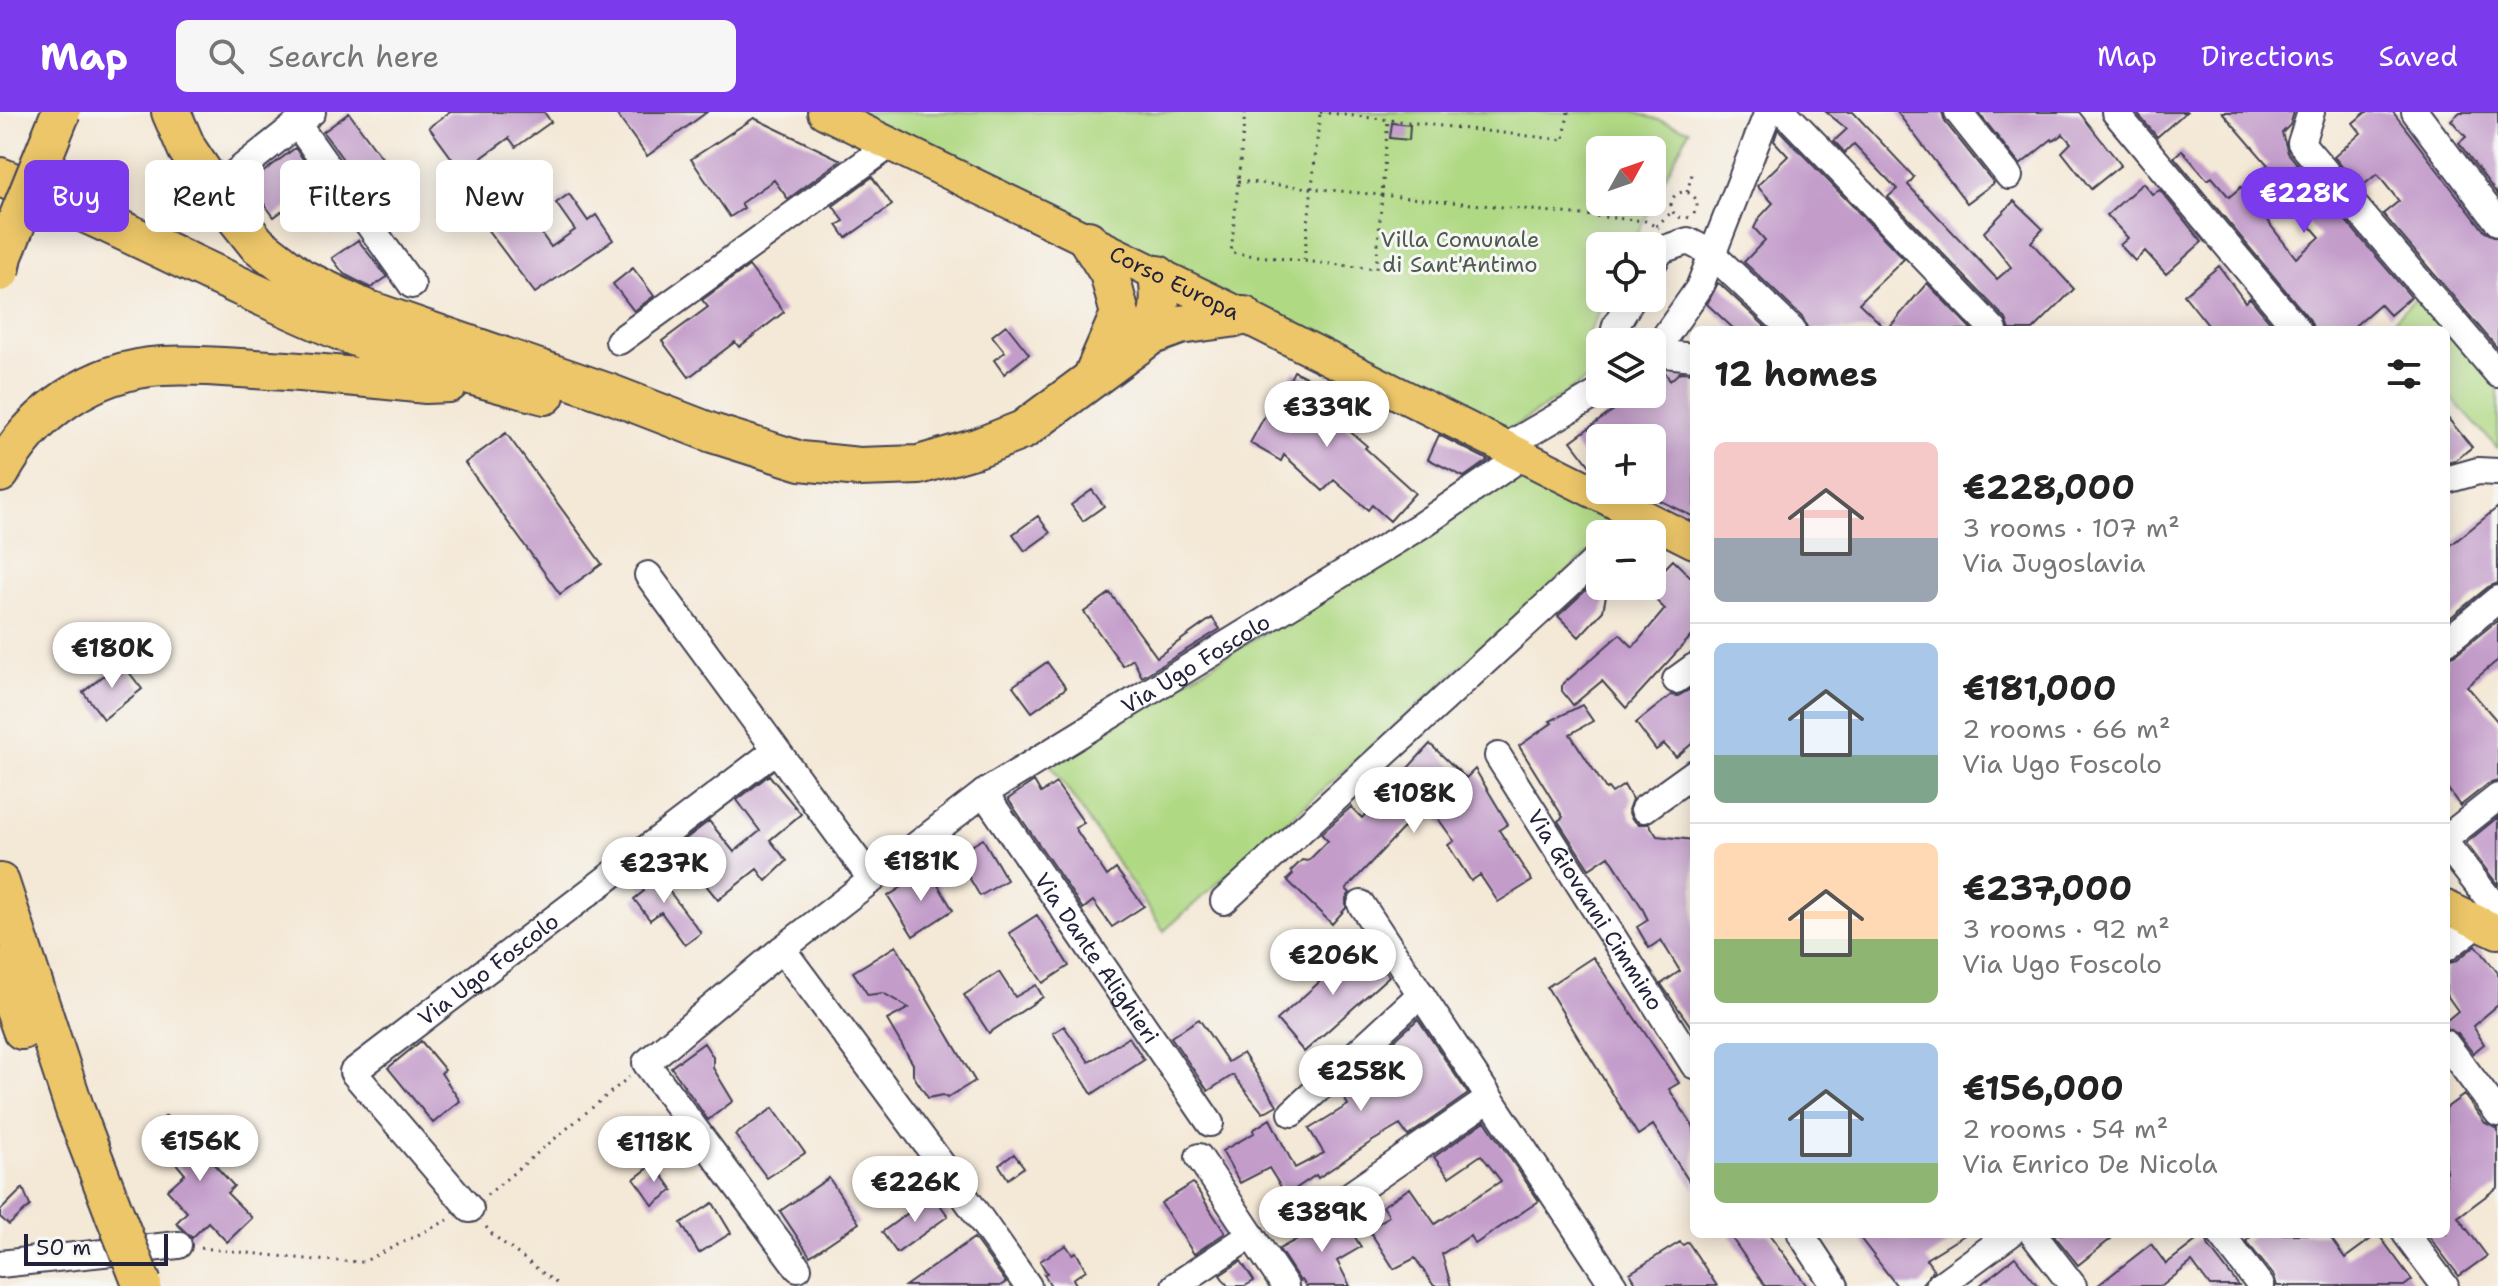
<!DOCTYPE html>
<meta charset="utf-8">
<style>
:root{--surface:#fff;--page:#f6f6f6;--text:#222;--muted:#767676;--line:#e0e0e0;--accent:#7c3aed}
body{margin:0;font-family:"Shantell Sans",sans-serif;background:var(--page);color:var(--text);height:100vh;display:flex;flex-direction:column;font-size:30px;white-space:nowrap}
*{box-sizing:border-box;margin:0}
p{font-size:26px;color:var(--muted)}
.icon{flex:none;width:44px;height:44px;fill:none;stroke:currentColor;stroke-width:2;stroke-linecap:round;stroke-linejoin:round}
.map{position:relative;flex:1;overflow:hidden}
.details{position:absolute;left:1690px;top:214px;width:760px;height:912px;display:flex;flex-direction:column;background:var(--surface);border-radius:12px;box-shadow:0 4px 20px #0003}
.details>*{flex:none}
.guide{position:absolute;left:24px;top:48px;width:760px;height:72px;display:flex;gap:16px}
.needle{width:52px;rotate:50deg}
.controls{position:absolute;left:1586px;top:24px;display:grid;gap:16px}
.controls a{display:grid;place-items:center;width:80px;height:80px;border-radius:12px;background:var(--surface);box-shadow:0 4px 20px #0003;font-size:40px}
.scale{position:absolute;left:24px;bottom:20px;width:144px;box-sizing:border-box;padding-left:8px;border:4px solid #22223b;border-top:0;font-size:22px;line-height:28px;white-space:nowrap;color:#22223b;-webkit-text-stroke:6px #f6f6f2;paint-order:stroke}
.price{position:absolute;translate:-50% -68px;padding:0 18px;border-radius:28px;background:#fff;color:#222;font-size:26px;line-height:52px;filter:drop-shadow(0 2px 4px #0008)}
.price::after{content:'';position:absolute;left:50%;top:48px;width:24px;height:18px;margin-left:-12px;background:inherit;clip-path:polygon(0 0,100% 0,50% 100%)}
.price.current{background:var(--accent);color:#fff}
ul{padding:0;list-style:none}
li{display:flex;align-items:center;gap:24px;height:200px;padding:0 24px}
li+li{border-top:2px solid var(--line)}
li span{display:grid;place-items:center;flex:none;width:224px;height:160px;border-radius:12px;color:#555}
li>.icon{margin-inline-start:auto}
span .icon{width:96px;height:96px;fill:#fffc;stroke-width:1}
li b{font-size:34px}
h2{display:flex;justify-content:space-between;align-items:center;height:96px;padding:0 24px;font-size:34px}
.chip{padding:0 28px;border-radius:12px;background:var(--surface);box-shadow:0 4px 20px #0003;font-size:28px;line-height:72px}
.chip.current{background:var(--accent);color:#fff}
header{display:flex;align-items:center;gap:48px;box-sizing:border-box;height:112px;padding:0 40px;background:var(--accent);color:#fff}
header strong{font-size:38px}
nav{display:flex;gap:44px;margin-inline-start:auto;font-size:28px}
.search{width:560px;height:72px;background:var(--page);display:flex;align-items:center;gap:20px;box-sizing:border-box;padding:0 28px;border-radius:12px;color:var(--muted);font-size:30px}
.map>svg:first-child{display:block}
</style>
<header>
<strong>Map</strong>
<div class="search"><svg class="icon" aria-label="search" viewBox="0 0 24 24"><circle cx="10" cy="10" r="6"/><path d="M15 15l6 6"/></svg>Search here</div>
<nav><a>Map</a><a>Directions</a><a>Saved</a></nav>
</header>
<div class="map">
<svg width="2498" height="1174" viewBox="0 0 2498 1174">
<rect width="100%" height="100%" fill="#f6f6f2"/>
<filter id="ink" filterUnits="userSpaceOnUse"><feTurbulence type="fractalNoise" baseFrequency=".0125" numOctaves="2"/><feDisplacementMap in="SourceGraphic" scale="16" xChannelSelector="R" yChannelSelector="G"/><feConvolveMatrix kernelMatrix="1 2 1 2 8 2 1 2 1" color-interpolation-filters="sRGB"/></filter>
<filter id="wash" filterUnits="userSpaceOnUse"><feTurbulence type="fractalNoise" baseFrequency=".006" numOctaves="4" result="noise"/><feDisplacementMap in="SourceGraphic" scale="32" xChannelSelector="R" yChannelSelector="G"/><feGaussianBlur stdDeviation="1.8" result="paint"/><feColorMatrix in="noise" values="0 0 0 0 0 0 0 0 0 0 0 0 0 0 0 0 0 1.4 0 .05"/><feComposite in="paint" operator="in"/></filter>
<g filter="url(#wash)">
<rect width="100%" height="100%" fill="#f4e8d6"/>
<!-- green -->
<path fill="#b0d984" stroke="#697e60" stroke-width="2" fill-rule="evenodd" d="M852,0H1634L1689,18L1631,134H1600V186H1606L1586,226L1599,259L1506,320ZM1600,38H1652V90H1600Z
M2418,184L2498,276V337L2446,280V218H2389L2387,215Z
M1521,363L1619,414L1611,422H1600V431L1164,819L1050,652Z"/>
<g id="blocks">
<!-- building -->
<path fill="#c39cca" d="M450,0H544L551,10L516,35L509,26L462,60L429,15Z
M615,0H707L647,44Z
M1826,0H1853L1914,65L1908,73L1997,167L2011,155L1984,120L2014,89L2043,117L2031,130L2074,177L2033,218H2010L2006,207L1888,85L1897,77L1854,32L1845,41L1834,29L1847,17Z
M1897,0H1942L1945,10L1994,71L1967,91Z
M1978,0H2079L2121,53L2091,77L2062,40L2071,31L2063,22L2053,29L2052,27L2020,53Z
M2136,0H2186L2157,25Z
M2222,0H2294L2290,13L2282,21L2288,41L2411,185L2390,203L2380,192L2350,218H2314L2310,208L2174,45L2182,38L2207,68L2212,65L2229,85L2241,75L2296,146L2320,125L2261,58L2268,53Z
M2366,0H2393L2485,120L2498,126V237L2383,102L2399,89L2377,62L2360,76L2334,45L2361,21L2353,11Z
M2460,0H2498V83L2459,31L2466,25L2451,8Z
M349,1L393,61L367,80L323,20Z
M754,6L841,48L788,87L774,68L741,91L744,96L730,105L691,47Z
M1392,11L1410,13L1409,28L1390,26Z
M1778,17L1904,147L1859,191L1887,218L1927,171L1972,218H1808L1803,206L1744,150L1765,128L1754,116L1759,106L1773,91L1757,74L1788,44L1774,29Z
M295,36L320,71L274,105L249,71Z
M872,65L892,93L846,126L837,113L844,109L833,94Z
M2143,71L2152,82L2160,78L2202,130L2166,162L2145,139L2135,149L2120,133L2128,126L2107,103Z
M506,72L551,135L575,118L556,91L569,82L588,109L596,103L613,128L535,181L472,97Z
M358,128L387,165L371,176L344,162L332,146Z
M749,154L784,200L739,235L735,230L689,265L662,229L708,195L702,188Z
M2219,154L2245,190L2250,186L2277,218H2212L2184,183Z
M633,156L654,184L634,199L613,172Z
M1718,171L1721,173L1769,218H1735L1707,192Z
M1006,213L1029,242L1004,262L994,248L1005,240L992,224Z
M1660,258H1664L1670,269L1680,260L1694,261V405L1652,385V326H1600V362L1593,358L1571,329L1636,282H1652V263Z
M1294,259L1323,274L1315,288L1325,294L1324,297L1367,334L1365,336L1415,381L1390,409L1372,393L1368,398L1334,368L1323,379L1284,343L1281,349L1250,331L1274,287L1279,289Z
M2446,304L2472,335L2455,349L2446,351Z
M506,321L602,452L560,482L465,351Z
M1439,323L1488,348L1464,365L1428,347Z
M1092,378L1104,394L1083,409L1071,393Z
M2498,395V471L2488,475L2446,509V437Z
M1038,404L1050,421L1025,439L1013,422Z
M1673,448L1694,468V521L1626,596L1602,569L1573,593L1562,579V573L1620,522L1633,535L1665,497L1645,478L1652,474V470Z
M1597,468L1600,469V474H1608L1603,499L1579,525L1558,504Z
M1110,481L1157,545L1212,506L1220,517L1142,565L1133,547L1123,554L1084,500Z
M2498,508V548L2467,574L2498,610V669L2488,672L2460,694L2446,674V546L2456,542Z
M121,550L142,577L104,607L83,580Z
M1047,550L1066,576L1032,600L1013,574Z
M1694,575V630L1676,645L1664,632L1656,638L1636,611L1671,583L1678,584Z
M1582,593L1593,609L1570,622L1606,677L1608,676L1612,681L1624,673L1632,687L1628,698L1631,706L1638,712H1649L1657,724L1694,728V919L1661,872L1680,859L1661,828L1649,836L1637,815L1648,808L1641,794L1609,744L1589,757L1558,709L1563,705L1519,634L1552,611L1550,609Z
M1430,632L1466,666L1475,657L1508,712L1499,718L1532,769L1498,790L1480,763L1471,769L1448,733L1454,729L1427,691L1346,777L1350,781L1346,786V796L1332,812L1287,768L1293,762L1291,759L1302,748L1308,749L1328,729L1321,722L1351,695L1362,706Z
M769,663L801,702L770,728L787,749L766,769L757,757L718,788L675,735L709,709L734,740L760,719L737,688Z
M1034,669L1041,681L1056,671L1084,711L1075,716L1107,764L1116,757L1144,794L1112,815L1093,789L1083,797L1008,687Z
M2498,705V773L2466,731Z
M983,727L1007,768L980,784L956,743Z
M650,754L701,821L685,833L661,800L650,808L634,787L644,779L634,766Z
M929,758L953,798L913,824L888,784Z
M1037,803L1069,854L1043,871L1009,821Z
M1364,830L1389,864L1304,940L1277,908Z
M2476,833L2498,861V893L2473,914L2484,932L2473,941L2458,922L2446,916V909L2458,899L2446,882V852L2456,849Z
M896,834L975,969L947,986L943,983L928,986L913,963V952L887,908L909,896L883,881L868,883L853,860Z
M1593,845L1679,971L1669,977L1694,1016V1077L1653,1013L1638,1023L1547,875Z
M999,860L1015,885L1036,873L1043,885L989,921L964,883Z
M1199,907L1228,950L1243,941L1277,993L1263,1001L1233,963L1208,979L1171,925Z
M1418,907L1468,982L1408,1024L1400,1013L1371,1030L1318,1066L1316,1063L1286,1083L1269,1056L1240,1071L1222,1039L1254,1021L1253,1018L1270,1007L1295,1056L1324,1041L1309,1017L1348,993L1343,984L1380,960L1373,948Z
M1064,914L1089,950L1129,925L1144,948L1092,982L1053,921Z
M421,929L445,958L441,961L460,989L433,1011L388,956Z
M704,931L713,945V956L733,989L708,1008L671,955Z
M2464,983L2485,1011L2498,1017V1075L2458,1105L2487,1144L2459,1164L2427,1122H2446V996Z
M773,996L805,1041L767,1066L735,1023Z
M166,1004L176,1015L189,1005L208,1026L198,1035L234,1074L227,1081L252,1106L227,1130L208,1110L192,1126L176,1111L187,1100L167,1078L185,1062L173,1048L154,1015Z
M1485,1009L1539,1089L1475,1132L1470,1124L1442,1142L1451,1174H1434L1415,1146L1394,1157L1369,1118L1389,1104L1383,1094L1410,1076L1435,1112L1501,1069L1481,1043L1449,1065L1434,1045Z
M1014,1042L1024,1055L1008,1067L999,1053Z
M654,1052L673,1078L653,1093L634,1067Z
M829,1066L859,1111L810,1144L780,1099Z
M1193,1071L1225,1121L1194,1142L1161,1091Z
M23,1076L30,1094L9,1113L0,1105V1099Z
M933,1083L948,1104L897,1141L882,1120Z
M713,1091L731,1121L699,1141L681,1111Z
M1341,1103L1361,1135L1337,1149L1350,1174H1306L1302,1168L1300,1169L1279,1137Z
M1729,1122H1769L1807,1174H1765Z
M1857,1122H1966L1926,1147L1934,1158L1920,1174H1897Z
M2053,1122H2117L2078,1153Z
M2205,1122L2209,1135L2239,1174H2210L2192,1150L2162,1174H2097L2151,1132L2166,1152Z
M2254,1122H2328L2345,1146L2378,1122L2412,1168L2404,1174H2277L2274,1164L2246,1129Z
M974,1126L1006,1170L1000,1174H905Z
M1680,1130L1683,1133L1688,1130L1717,1174H1638L1630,1161Z
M1066,1133L1072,1142L1076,1140L1086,1158L1073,1167L1077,1174H1051L1044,1162L1047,1161L1040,1149Z
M2015,1145L2038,1174H1979Z
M1241,1149L1254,1169L1245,1174H1228L1220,1163Z"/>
</g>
</g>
<g filter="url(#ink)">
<use href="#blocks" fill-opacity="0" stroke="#424052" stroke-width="2"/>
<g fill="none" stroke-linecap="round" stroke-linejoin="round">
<!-- minor casing -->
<g stroke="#424052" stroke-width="30">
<g id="minor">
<path d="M1784,0L1994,218"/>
<path d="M1958,0L2009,64"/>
<path d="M2115,0L2298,218"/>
<path d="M2311,0L2301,31L2498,262"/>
<path d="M2415,0L2498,110"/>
<path d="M297,12L412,173"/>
<path d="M234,62L312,0"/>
<path d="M1652,153L1661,138L1688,129L1711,141L1792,218"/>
<path d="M619,229L891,32"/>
<path d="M1612,230L1616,213L1632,186"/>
<path d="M1655,241L1694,245"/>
<path d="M1652,243L1699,176L1768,0"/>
<path d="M1507,334L1600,280"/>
<path d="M2446,368L2478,359L2498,360"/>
<path d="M1624,422L1643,404"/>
<path d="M648,463L872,768"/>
<path d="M2446,530L2498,487"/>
<path d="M1676,568L1694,555"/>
<path id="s1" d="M1498,644L1694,953"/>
<path id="s2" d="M984,681L1210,1011"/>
<path d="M1644,697L1694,661"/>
<path d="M2446,726L2498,685"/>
<path d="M2446,732L2489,787L2490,800L2479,811L2446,836"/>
<path d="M1224,789L1600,444"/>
<path d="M1361,792L1614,1174"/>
<path d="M782,837L945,1057L1028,1174"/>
<path d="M2446,932L2498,1001"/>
<path d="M1292,1001L1421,882"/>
<path d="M1199,1045L1285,1174"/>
<path d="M1346,1086L1489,987"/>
<path id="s3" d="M470,1097L353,960L776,638"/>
<path d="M1801,1122L1835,1174"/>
<path d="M2033,1122L2073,1174"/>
<path d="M2221,1122L2261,1174"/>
<path d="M2406,1122L2445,1174"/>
<path d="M0,1152L178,1133"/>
<path id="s4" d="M798,1156L646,951L782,837L984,681L1423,412L1524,343"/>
<path d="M1175,1174L1251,1123"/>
<path d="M1939,1174L2010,1122"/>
</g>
</g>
<!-- major casing -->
<g stroke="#424052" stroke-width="36">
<g id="major">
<path id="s5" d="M824,0L1244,204L1694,430"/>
<path d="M2446,795L2498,820"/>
</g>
</g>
<!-- highway casing -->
<g stroke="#424052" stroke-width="42">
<path id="highway" d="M171,0L187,37L218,83L257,132L301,166L363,196L611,282L712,321L801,349L859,355L919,353L977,336L1023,318L1150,224L1180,213L1244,204
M0,65C119,112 230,174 348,222C412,248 478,266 545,283
M1088,128L1109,161L1120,202L1093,264
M1150,224C1161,203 1161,187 1158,163
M0,361C32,301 93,258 162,254C193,252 224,255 254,257C311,260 369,266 426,272L449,271
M0,771L75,998L115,1103
M0,856L22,918"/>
</g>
<!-- path -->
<path stroke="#424052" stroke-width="3" stroke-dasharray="2 6" stroke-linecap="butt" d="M1245,0L1231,141L1376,157L1388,7
M1320,0L1564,28L1568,0
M1238,69L1645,109L1659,116
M1687,80L1692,62
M1671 93a13 13 0 1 1 26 0a13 13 0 1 1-26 0Z
M1656,114L1673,99
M1304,148L1320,1
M487,1083L629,965
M486,1115L493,1123L560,1174
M201,1136L316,1148L363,1150L448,1108"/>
<!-- minor -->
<use href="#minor" stroke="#fff" stroke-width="26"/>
<!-- major -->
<use href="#major" stroke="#ecc669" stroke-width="32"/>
<!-- highway -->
<use href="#highway" stroke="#ecc669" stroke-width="38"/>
<!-- highway-bridge casing -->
<g stroke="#424052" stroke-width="42" stroke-linecap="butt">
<path id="highway-bridge" d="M0,160L3,144L61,0
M115,1103L142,1172"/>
</g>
<!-- highway-bridge -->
<use href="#highway-bridge" stroke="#ecc669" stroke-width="38"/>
</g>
</g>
<g text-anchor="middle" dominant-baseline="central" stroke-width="6" stroke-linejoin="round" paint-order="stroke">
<!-- park labels -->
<g font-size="22" fill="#4d5951" stroke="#f6f6f2">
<text x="1460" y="127">Villa Comunale<tspan x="1460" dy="25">di Sant'Antimo</tspan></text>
</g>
<!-- street labels -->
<g font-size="22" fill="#22223b" stroke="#f6f6f2">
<text stroke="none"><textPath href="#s5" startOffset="390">Corso Europa</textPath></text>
<text stroke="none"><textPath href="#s4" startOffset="936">Via Ugo Foscolo</textPath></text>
<text stroke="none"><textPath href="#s1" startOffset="182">Via Giovanni Cimmino</textPath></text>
<text stroke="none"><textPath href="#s2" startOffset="200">Via Dante Alighieri</textPath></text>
<text stroke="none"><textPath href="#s3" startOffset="350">Via Ugo Foscolo</textPath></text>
</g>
</g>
</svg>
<div class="controls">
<a><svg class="needle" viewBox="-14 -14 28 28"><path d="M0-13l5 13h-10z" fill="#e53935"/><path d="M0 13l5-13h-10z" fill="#767676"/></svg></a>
<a><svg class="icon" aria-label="locate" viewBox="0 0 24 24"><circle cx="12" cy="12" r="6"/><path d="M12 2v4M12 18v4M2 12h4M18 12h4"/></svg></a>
<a><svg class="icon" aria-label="layers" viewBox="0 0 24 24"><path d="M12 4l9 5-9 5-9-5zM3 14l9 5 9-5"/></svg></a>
<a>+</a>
<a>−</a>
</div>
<div class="scale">50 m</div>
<b class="price current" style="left:2304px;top:123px">€228K</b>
<b class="price" style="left:1327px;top:337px">€339K</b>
<b class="price" style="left:112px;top:578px">€180K</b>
<b class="price" style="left:1414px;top:723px">€108K</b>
<b class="price" style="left:921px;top:791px">€181K</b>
<b class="price" style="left:664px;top:793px">€237K</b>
<b class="price" style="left:1333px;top:885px">€206K</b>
<b class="price" style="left:1361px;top:1001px">€258K</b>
<b class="price" style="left:200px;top:1071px">€156K</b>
<b class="price" style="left:654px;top:1072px">€118K</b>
<b class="price" style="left:915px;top:1112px">€226K</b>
<b class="price" style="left:1322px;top:1142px">€389K</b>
<div class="guide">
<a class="chip current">Buy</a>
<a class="chip">Rent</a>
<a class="chip">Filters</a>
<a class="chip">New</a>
</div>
<section class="details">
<h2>12 homes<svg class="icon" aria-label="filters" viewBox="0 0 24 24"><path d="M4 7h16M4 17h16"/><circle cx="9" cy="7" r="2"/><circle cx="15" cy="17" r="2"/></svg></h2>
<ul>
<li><span style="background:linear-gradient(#f6c9c9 60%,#9aa5b1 0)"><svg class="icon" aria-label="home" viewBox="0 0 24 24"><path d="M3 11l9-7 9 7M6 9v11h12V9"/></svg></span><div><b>€228,000</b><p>3 rooms · 107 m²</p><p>Via Jugoslavia</p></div></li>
<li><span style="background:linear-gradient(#a9c7e8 70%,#7fa58c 0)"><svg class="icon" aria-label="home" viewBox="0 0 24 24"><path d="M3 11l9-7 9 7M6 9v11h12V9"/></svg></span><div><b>€181,000</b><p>2 rooms · 66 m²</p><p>Via Ugo Foscolo</p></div></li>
<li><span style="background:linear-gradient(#ffd9b3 60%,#8fb573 0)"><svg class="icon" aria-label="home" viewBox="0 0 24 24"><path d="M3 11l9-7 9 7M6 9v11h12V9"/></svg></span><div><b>€237,000</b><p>3 rooms · 92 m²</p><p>Via Ugo Foscolo</p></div></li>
<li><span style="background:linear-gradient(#a9c7e8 75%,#8fb573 0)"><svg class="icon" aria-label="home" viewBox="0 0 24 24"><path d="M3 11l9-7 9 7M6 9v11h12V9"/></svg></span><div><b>€156,000</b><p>2 rooms · 54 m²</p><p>Via Enrico De Nicola</p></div></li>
</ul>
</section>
</div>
